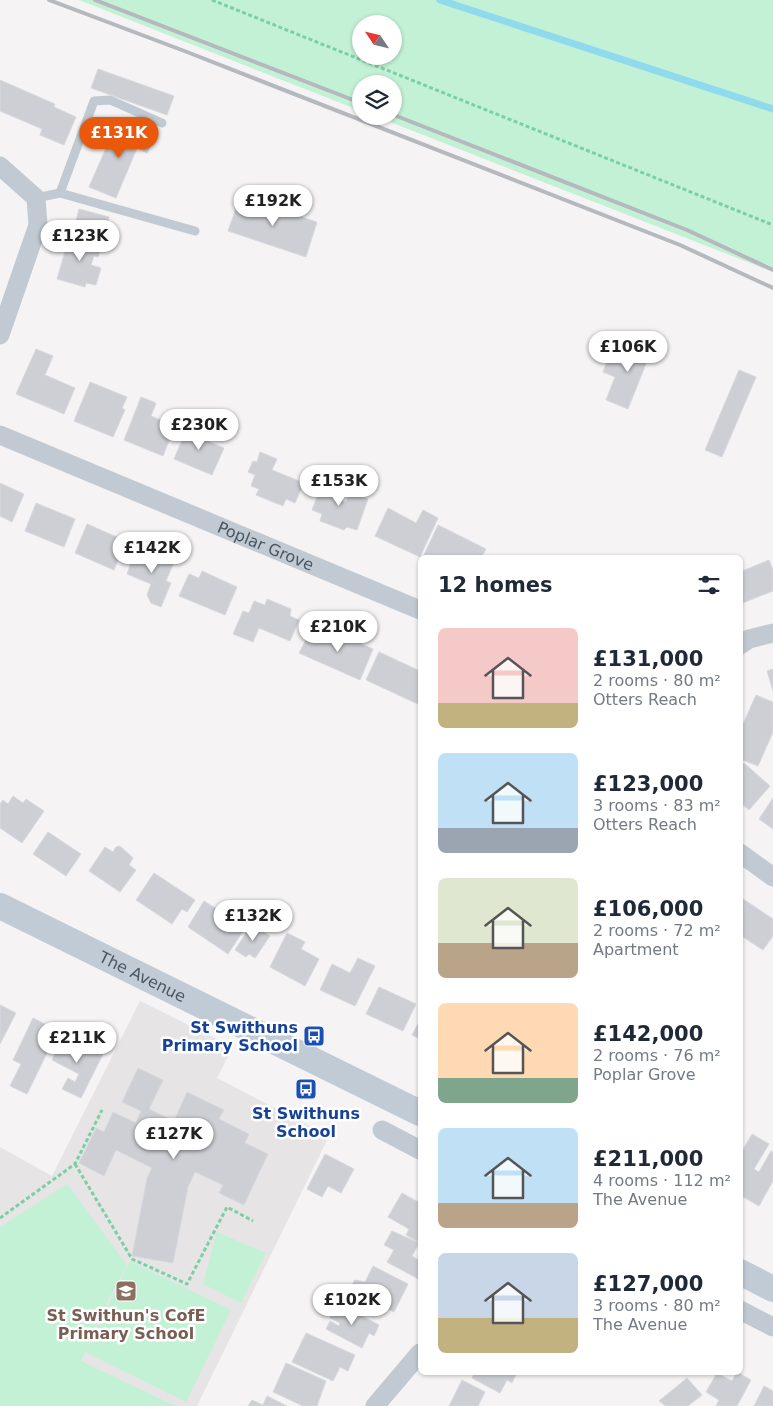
<!DOCTYPE html>
<meta charset="utf-8">
<style>
:root{--surface:#fff;--page:#f2f2f3;--text:#1f2937;--muted:#747a83;--accent:#ea580c}
body{margin:0;font-family:"DejaVu Sans",sans-serif;background:var(--page);color:var(--text);height:100vh;display:flex;flex-direction:column;font-size:19px;white-space:nowrap}
*{box-sizing:border-box;margin:0}
p{font-size:16px;color:var(--muted)}
.icon{flex:none;width:28px;height:28px;fill:none;stroke:currentColor;stroke-width:2;stroke-linecap:round;stroke-linejoin:round}
.map{position:relative;flex:1;overflow:hidden}
.side{position:absolute;left:418px;top:555px;width:325px;height:820px;display:flex;flex-direction:column;background:var(--surface);border-radius:8px;box-shadow:0 1px 4px #0004}
.side>*{flex:none}
.needle{width:32px;rotate:305deg}
.controls{position:absolute;left:352px;top:15px;display:grid;gap:10px}
.controls a{display:grid;place-items:center;width:50px;height:50px;border-radius:50%;background:var(--surface);box-shadow:0 1px 4px #0004;font-size:25px}
.price{position:absolute;translate:-50% -42px;padding:0 11px;border-radius:18px;background:#fff;color:#222;font-size:16px;line-height:32px;filter:drop-shadow(0 1px 2px #0008)}
.price::after{content:'';position:absolute;left:50%;top:30px;width:15px;height:11px;margin-left:-8px;background:inherit;clip-path:polygon(0 0,100% 0,50% 100%)}
.price.selected{background:var(--accent);color:#fff}
ul{padding:0;list-style:none}
li{display:flex;align-items:center;gap:15px;height:125px;padding:0 20px}
li span{display:grid;place-items:center;flex:none;width:140px;height:100px;border-radius:8px;color:#555}
li>.icon{margin-inline-start:auto}
span .icon{width:60px;height:60px;fill:#fffc;stroke-width:1}
li b{font-size:21px}
h2{display:flex;justify-content:space-between;align-items:center;height:60px;padding:0 20px;font-size:21px}
.map>svg:first-child{display:block}
</style>
<div class="map">
<svg width="773" height="1406" viewBox="0 0 773 1406">
<rect width="100%" height="100%" fill="#f5f3f3"/>
<!-- education -->
<path fill="#e6e4e5" d="M140,1001L233,1047L217,1078L329,1136L197,1406H0V1147L52,1176Z"/>
<!-- green -->
<path fill="#c3f1d5" fill-rule="evenodd" d="M79,0H773V272L375,116H394V84H361V111ZM361,24H394V56H361Z
M67,1184L127,1265L100,1316L85,1352L130,1261L231,1310L186,1402L85,1352L81,1361L175,1406H0V1227Z
M217,1232L266,1253L241,1303L203,1284Z"/>
<g fill="none" stroke-linecap="round" stroke-linejoin="round">
<!-- stream -->
<path stroke="#90daee" stroke-width="7" d="M440,0L773,109"/>
</g>
<!-- building -->
<path fill="#cdcfd5" stroke="#d7d9de" d="M98,69L174,96L167,115L91,88Z
M0,80L55,104L54,107L76,117L64,145L40,135L42,129L0,111Z
M117,123L154,139L147,153L137,148L116,198L89,187Z
M240,197L317,222L306,257L228,231Z
M79,209L109,217L104,236L74,228Z
M70,234L102,243L98,257L94,256L91,265L101,268L96,285L86,283L85,287L57,279Z
M632,338L653,346L628,409L606,400L615,377L603,372L608,359L621,364Z
M36,349L53,356L45,375L75,388L64,414L16,394Z
M739,370L756,377L722,457L705,450Z
M90,382L127,397L122,408L125,410L113,437L74,421Z
M141,397L156,403L151,416L175,426L163,456L124,440Z
M189,424L208,432L205,440L224,448L212,475L174,459Z
M260,452L277,459L272,470L304,483L295,503L286,499L283,506L256,495L259,489L251,486L255,475L248,472L253,461L257,462Z
M325,477L337,481L331,497L346,502L350,492L368,499L357,530L347,527L344,530L320,521L322,514L312,510Z
M0,483L24,494L12,522L0,516Z
M36,503L75,519L64,547L25,531Z
M388,508L416,523L423,510L438,518L420,557L375,536Z
M87,524L126,541L114,570L75,553Z
M438,525L486,549L481,558L423,557Z
M137,547L174,562L166,581L171,583L161,607L151,603L147,595L151,584L127,574Z
M769,560L773,570V591L740,604V572Z
M202,571L237,587L225,615L179,596L189,574L199,578Z
M267,599L291,609L290,616L299,620L290,641L259,628L253,642L233,634L243,611L249,613L254,601L265,605Z
M325,628L373,649L360,680L299,653L308,636L319,641Z
M379,652L420,671V705L366,680Z
M773,669V691L767,671Z
M756,695L773,702V732L758,766L740,759V731Z
M744,763L770,786L749,810L740,802V768Z
M13,796L23,803L26,799L44,811L22,843L0,828V804L3,800L8,804Z
M773,798V829L759,819Z
M48,832L81,854L66,876L33,854Z
M120,846L133,858L129,865L136,870L120,892L89,871L105,847L113,852L116,847Z
M154,873L195,900L187,912L182,909L172,924L136,900Z
M740,897L773,919V936L763,950L740,935Z
M204,901L223,913L227,907L234,912L236,909L251,919L228,954L188,927Z
M252,924L270,936L255,958L249,954L246,957L235,950Z
M287,933L305,942L301,949L319,959L305,986L270,967Z
M358,958L375,966L355,1006L320,990L332,964L350,973Z
M379,987L416,1004L403,1031L366,1014Z
M0,1005L16,1013L0,1044Z
M33,1018L45,1024L43,1028L51,1032L42,1050L47,1053L27,1094L10,1086L21,1064L13,1060Z
M420,1020V1039L412,1035Z
M64,1035L103,1054L81,1098L62,1089L68,1078L75,1082L79,1074L52,1060Z
M138,1068L163,1080L149,1109L174,1121L187,1092L224,1110L219,1119L249,1134L245,1143L268,1154L244,1205L219,1193L223,1185L195,1172L188,1187L173,1263L132,1256L147,1178L152,1168L116,1150L104,1176L79,1163L96,1128L104,1132L113,1112L136,1123L141,1111L122,1102Z
M752,1134L769,1144L754,1169L759,1172L771,1151L773,1152V1181L759,1206L740,1195V1155Z
M325,1154L354,1169L341,1193L328,1186L322,1197L307,1189Z
M402,1193L420,1203V1243L406,1235L409,1229L388,1217Z
M392,1231L419,1243L412,1256L420,1261V1280L387,1262L394,1250L384,1245Z
M373,1266L408,1284L394,1312L352,1291L351,1286L355,1280L365,1282Z
M336,1306L346,1311L348,1309L379,1325L374,1336L369,1333L362,1348L326,1329L330,1321L339,1326L340,1323L330,1318Z
M306,1333L355,1355L348,1371L340,1367L333,1381L292,1362Z
M286,1363L326,1381L317,1406H303L273,1392Z
M475,1372H517L512,1383L507,1380L500,1393L472,1378Z
M737,1372L751,1380L737,1406H716L719,1400L706,1392L717,1373L732,1381Z
M687,1378L702,1395L688,1406H666L659,1401Z
M462,1380L485,1392L478,1406H449Z
M764,1386L773,1391V1406H754Z
M267,1396L287,1406H248L252,1400L263,1405Z"/>
<g fill="none" stroke-linecap="round" stroke-linejoin="round">
<!-- path -->
<path stroke="#7ad0a6" stroke-width="3" stroke-dasharray="4 2.5" stroke-linecap="butt" d="M212,0L773,225
M75,1164L132,1259L187,1284L227,1207L253,1221
M0,1218L75,1164L102,1110"/>
<!-- lane -->
<path stroke="#c1cad2" stroke-width="9" d="M60,193L94,101L110,100L162,123
M36,198L60,193L195,231"/>
<!-- street -->
<g stroke="#c1cad2" stroke-width="19">
<path d="M0,166L36,198L38,225L0,335"/>
<path id="s1" d="M0,435L420,610"/>
<path d="M740,645L749,639L773,633"/>
<path d="M740,853L773,877"/>
<path d="M382,1130L420,1150"/>
<path d="M740,1310L773,1327"/>
<path d="M375,1406L420,1353"/>
</g>
<!-- secondary -->
<g stroke="#c1cbd6" stroke-width="26">
<path id="s2" d="M0,906L420,1113"/>
<path d="M740,1272L773,1289"/>
</g>
<!-- rail -->
<path stroke="#b5b8bd" stroke-width="4" d="M49,0L187,52L680,245L773,288
M95,0L361,103
M394,115L687,230L773,270"/>
</g>
<!-- icons -->
<defs>
<g id="bus-square" transform="scale(1.125)"><rect x="-9" y="-9" width="18" height="18" rx="4" fill="#1a4fb4" stroke="#fff"/><path d="M-5-6H5V4H4V6H2V4H-2V6H-4V4H-5ZM-3.5-4V0h7V-4ZM-3.5 1.2v1.5H-2V1.2ZM2 1.2v1.5H3.5V1.2Z" fill="#fff"/></g>
<g id="school-square" transform="scale(1.125)"><rect x="-9" y="-9" width="18" height="18" rx="4" fill="#8d6e63" stroke="#fff"/><path d="M0-5L7-2L0 1L-7-2ZM-4 1L0 2.5L4 1V4Q0 6-4 4Z" fill="#fff"/></g>
</defs>
<g fill-rule="evenodd">
<use href="#bus-square" x="314" y="1036"/>
<use href="#bus-square" x="306" y="1089"/>
<use href="#school-square" x="126" y="1291"/>
</g>
<g text-anchor="middle" dominant-baseline="central" stroke-width="5" stroke-linejoin="round" paint-order="stroke">
<!-- street labels -->
<g font-size="16" fill="#4a5661" stroke="#fff">
<text stroke="none"><textPath href="#s1" startOffset="288">Poplar Grove</textPath></text>
<text stroke="none"><textPath href="#s2" startOffset="159">The Avenue</textPath></text>
</g>
<!-- transit labels -->
<g font-size="16" font-weight="bold" fill="#164399" stroke="#fff" text-anchor="end">
<text x="298" y="1027">St Swithuns<tspan x="298" dy="18">Primary School</tspan></text>
<text x="306" y="1113" text-anchor="middle">St Swithuns<tspan x="306" dy="18">School</tspan></text>
</g>
<!-- education labels -->
<g font-size="16" font-weight="bold" fill="#785e54" stroke="#fff">
<text x="126" y="1315">St Swithun's CofE<tspan x="126" dy="18">Primary School</tspan></text>
</g>
</g>
</svg>
<div class="controls">
<a><svg class="needle" viewBox="-14 -14 28 28"><path d="M0-13l5 13h-10z" fill="#e53935"/><path d="M0 13l5-13h-10z" fill="#747a83"/></svg></a>
<a><svg class="icon" aria-label="layers" viewBox="0 0 24 24"><path d="M12 4l9 5-9 5-9-5zM3 14l9 5 9-5"/></svg></a>
</div>
<b class="price selected" style="left:119px;top:159px">£131K</b>
<b class="price" style="left:273px;top:227px">£192K</b>
<b class="price" style="left:80px;top:262px">£123K</b>
<b class="price" style="left:628px;top:373px">£106K</b>
<b class="price" style="left:199px;top:451px">£230K</b>
<b class="price" style="left:339px;top:507px">£153K</b>
<b class="price" style="left:152px;top:574px">£142K</b>
<b class="price" style="left:338px;top:653px">£210K</b>
<b class="price" style="left:253px;top:942px">£132K</b>
<b class="price" style="left:77px;top:1064px">£211K</b>
<b class="price" style="left:174px;top:1160px">£127K</b>
<b class="price" style="left:352px;top:1326px">£102K</b>
<section class="side">
<h2>12 homes<svg class="icon" aria-label="filters" viewBox="0 0 24 24"><path d="M4 7h16M4 17h16"/><circle cx="9" cy="7" r="2"/><circle cx="15" cy="17" r="2"/></svg></h2>
<ul>
<li><span style="background:linear-gradient(#f6c9c9 75%,#c2b280 0)"><svg class="icon" aria-label="home" viewBox="0 0 24 24"><path d="M3 11l9-7 9 7M6 9v11h12V9"/></svg></span><div><b>£131,000</b><p>2 rooms · 80 m²</p><p>Otters Reach</p></div></li>
<li><span style="background:linear-gradient(#bfe0f5 75%,#9aa5b1 0)"><svg class="icon" aria-label="home" viewBox="0 0 24 24"><path d="M3 11l9-7 9 7M6 9v11h12V9"/></svg></span><div><b>£123,000</b><p>3 rooms · 83 m²</p><p>Otters Reach</p></div></li>
<li><span style="background:linear-gradient(#dfe7d0 65%,#b9a48a 0)"><svg class="icon" aria-label="home" viewBox="0 0 24 24"><path d="M3 11l9-7 9 7M6 9v11h12V9"/></svg></span><div><b>£106,000</b><p>2 rooms · 72 m²</p><p>Apartment</p></div></li>
<li><span style="background:linear-gradient(#ffd9b3 75%,#7fa58c 0)"><svg class="icon" aria-label="home" viewBox="0 0 24 24"><path d="M3 11l9-7 9 7M6 9v11h12V9"/></svg></span><div><b>£142,000</b><p>2 rooms · 76 m²</p><p>Poplar Grove</p></div></li>
<li><span style="background:linear-gradient(#bfe0f5 75%,#b9a48a 0)"><svg class="icon" aria-label="home" viewBox="0 0 24 24"><path d="M3 11l9-7 9 7M6 9v11h12V9"/></svg></span><div><b>£211,000</b><p>4 rooms · 112 m²</p><p>The Avenue</p></div></li>
<li><span style="background:linear-gradient(#c9d6e8 65%,#c2b280 0)"><svg class="icon" aria-label="home" viewBox="0 0 24 24"><path d="M3 11l9-7 9 7M6 9v11h12V9"/></svg></span><div><b>£127,000</b><p>3 rooms · 80 m²</p><p>The Avenue</p></div></li>
</ul>
</section>
</div>
